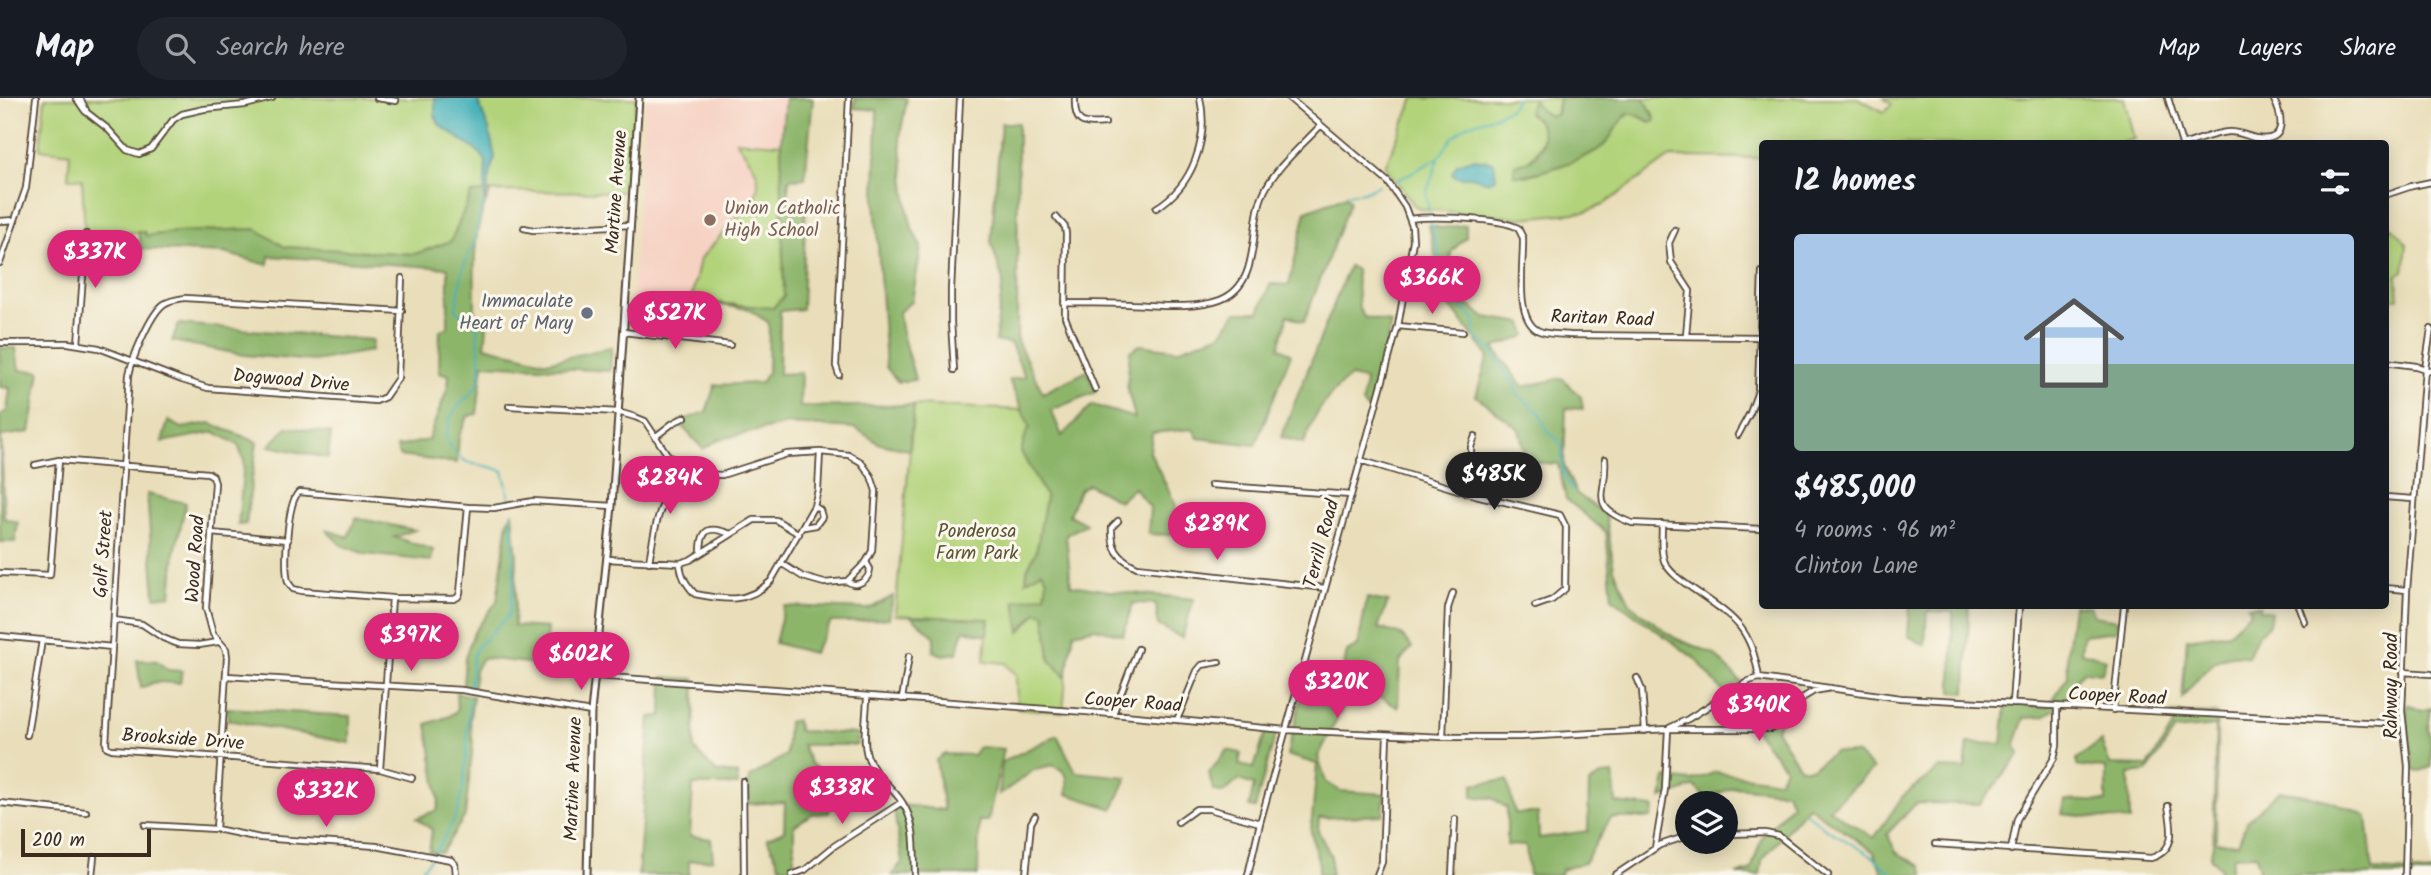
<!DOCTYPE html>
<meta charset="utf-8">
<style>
:root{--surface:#171b24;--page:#20242c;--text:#f1f3f6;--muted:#9ea1a6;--line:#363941;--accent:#db2777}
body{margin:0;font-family:Kalam,sans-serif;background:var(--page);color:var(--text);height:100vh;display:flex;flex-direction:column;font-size:26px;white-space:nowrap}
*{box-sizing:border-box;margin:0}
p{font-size:23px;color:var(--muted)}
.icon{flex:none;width:38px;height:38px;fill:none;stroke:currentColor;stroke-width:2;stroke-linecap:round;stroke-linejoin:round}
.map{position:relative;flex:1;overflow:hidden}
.drawer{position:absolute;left:1759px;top:42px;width:630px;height:469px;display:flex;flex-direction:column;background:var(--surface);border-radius:7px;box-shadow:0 4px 18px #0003}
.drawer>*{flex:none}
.fabs{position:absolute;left:1675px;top:693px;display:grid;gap:14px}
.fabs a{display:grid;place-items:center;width:63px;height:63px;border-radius:50%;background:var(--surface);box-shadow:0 4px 18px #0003;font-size:35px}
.scale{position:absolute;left:21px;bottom:18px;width:130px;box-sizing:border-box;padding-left:7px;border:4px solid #3b2a1e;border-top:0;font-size:19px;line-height:24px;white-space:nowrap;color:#3b2a1e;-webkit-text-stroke:5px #fbf7ec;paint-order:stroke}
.price{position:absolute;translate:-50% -60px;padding:0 16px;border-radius:24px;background:var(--accent);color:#fff;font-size:23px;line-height:46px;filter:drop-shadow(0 2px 4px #0008)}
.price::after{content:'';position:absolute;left:50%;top:42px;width:21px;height:16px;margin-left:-10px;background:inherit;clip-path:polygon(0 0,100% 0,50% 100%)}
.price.active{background:#222;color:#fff}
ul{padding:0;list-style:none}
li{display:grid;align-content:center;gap:14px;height:371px;padding:0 35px}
li span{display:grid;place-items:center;height:217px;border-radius:7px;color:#555}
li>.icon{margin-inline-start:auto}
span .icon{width:126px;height:126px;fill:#fffc;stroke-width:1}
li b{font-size:30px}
h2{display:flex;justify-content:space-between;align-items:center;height:84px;padding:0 35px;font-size:30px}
header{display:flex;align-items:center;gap:42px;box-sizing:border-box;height:98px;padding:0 35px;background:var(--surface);border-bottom:2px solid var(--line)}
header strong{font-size:33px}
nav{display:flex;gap:38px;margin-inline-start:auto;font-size:24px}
.search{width:490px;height:63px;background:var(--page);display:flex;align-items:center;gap:18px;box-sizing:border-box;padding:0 24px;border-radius:38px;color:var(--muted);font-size:26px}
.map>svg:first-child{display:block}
</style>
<header>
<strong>Map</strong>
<div class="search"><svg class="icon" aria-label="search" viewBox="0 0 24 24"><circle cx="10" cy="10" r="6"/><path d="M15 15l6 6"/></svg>Search here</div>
<nav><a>Map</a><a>Layers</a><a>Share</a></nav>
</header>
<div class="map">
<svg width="2431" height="777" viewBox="0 0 2431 777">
<rect width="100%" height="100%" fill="#fbf7ec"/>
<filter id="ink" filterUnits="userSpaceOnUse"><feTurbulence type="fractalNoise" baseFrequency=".0143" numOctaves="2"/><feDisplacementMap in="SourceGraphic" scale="14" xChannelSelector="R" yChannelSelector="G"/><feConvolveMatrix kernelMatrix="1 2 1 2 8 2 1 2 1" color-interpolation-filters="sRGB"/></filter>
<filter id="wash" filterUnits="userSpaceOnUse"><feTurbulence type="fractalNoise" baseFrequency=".00686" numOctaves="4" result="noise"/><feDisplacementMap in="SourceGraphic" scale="28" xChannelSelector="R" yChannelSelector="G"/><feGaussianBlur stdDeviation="1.57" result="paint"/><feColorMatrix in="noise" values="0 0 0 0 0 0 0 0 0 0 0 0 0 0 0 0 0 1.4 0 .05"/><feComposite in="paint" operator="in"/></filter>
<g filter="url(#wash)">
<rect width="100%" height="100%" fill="#e9deb9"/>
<!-- built -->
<path fill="#f6d2c3" d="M646,0H785L781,46L784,198L773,210L632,200Z"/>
<!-- green -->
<path fill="#b2d37a" stroke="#767e4c" stroke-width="2" d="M45,0H637L624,94L485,93L451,143L415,156L285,149L255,131L178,134L145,138L144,134L85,137L82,81L68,80L70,55L40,51Z
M1414,0H1559L1556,17L1549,18L1541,13L1533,2L1528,15C1561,34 1532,61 1514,77L1526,78L1564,66L1611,37L1623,20L1629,15L1639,18L1650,24L1655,20L1644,0H1858L1884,14L1892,7L1884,0H2124L2134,41L2117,46H1762V60L1670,59L1603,107L1585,114L1520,120L1421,111L1414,107L1385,68Z
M736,43L781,46L784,198L773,210L691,203L700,161L755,99C765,75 749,62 736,43Z
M2392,129L2407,146L2404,173L2397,179L2399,201H2385V135Z
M914,307L1023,312L1056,390L1066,579L1063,614L1017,610L1016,577L1005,565L984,563L989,522L895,517Z"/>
<!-- forest -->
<path fill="#8db56a" stroke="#647044" stroke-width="2" d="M785,0H813L805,80L789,81L787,102L806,103L802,211L780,213L779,276L801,275L800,309L914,307L909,352L880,346L855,330L788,326L720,341L703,351L678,324L706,314L715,287L761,285L768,273L769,225L748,211L691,203L773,210L784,198L781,46Z
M855,0H907L900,39L908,113L912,131L921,149L912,203L899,214C900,238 910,259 915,282L898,284L886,269L875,101L877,12L854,10Z
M1559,0H1644L1655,20L1654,24H1650L1639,18L1629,15C1617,23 1615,35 1606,45C1594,59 1533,79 1514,77L1515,67C1520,65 1528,64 1532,61C1549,48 1545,24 1528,15L1533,1L1541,13L1550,18L1557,16Z
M1001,25H1018L1017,243L1043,295L1087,273L1096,294L1051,312L1062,338L1092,307L1135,320L1127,288L1130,253L1140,247L1177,252L1221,236L1236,214H1259L1270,186L1289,187L1306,113L1346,98L1350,103L1304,224L1288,217L1279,249L1291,256L1255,347L1198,340L1193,331L1152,335L1150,354L1176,408L1171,437L1148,436L1150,409L1134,390L1119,403L1088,386L1079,392L1069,417L1086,426L1066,437L1071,487L1110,493L1194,501L1182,540L1158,527L1156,506L1133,505L1123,537L1095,530L1074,535L1066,579L1050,562L1045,516L1037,514L1020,534L1015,503L1045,497L1047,482L1042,473L1026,483L1027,471L1036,454L1046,399L1021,354L1027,332L1030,330L1009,282L1025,279L1011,246L995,243L1003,183L991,144Z
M485,93L491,94C470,131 475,176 475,217L487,229L485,248L547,264L612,249L610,273L483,266L477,316L468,318L459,338L457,365L399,358L397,349L428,342L448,289L449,277L439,274L440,232L448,230V170L269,158L268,167L224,155L141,151L138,134H145L146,138L178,134L256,131L285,149L415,156L451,143L471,96Z
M1429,127L1441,130L1466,127V139L1451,154L1450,181L1462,203L1485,219L1523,225L1526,237C1516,244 1505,244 1494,250L1523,289L1562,280L1581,299L1583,311L1566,310L1564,368L1576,395L1606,417L1614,471L1631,507L1675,540L1714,556L1747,590L1759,586L1798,594L1776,631L1800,670H1812L1834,654L1857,656L1873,671L1829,711L1874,740L1903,698L1940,670L1965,671L1968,645L2002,646L2006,606L2048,609L2068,578L2067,553L2073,508H2090L2094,518L2118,522L2116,533L2083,537L2081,554L2106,561L2102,575L2084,573L2074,584L2068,603L2043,619L2024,620L2015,646L2020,656L1980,706L1916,705L1887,736L1896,754L1921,768L1924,777H1883L1874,754L1808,708L1762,762L1760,777H1736L1751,772L1762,739L1792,706L1786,694L1734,689L1705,701L1695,688L1662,700L1666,680L1692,683L1716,674L1779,683L1785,669L1697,562L1612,500L1606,434L1566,401L1558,366L1527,364L1519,331L1476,298L1488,258L1454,213L1437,199L1432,182L1440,180Z
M1349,168L1356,172L1359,211L1364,219L1391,225L1370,314L1362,306L1365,282L1350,279C1326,298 1314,316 1304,345L1281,339Z
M179,226L372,242L371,253L314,263L244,257L172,243Z
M0,250H16L19,272L40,273L30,334L1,338L4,420L18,425L15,444H0V317L7,313L10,290L0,289Z
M168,323L182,330L210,325L257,344L246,426L238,427L244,363L238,347L215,334L162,344Z
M287,329L331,335L328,360L269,348Z
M147,396L186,405L175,454L171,497L155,499Z
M513,415L517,460L514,528L547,530L544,567L482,560L475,572L474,589H463L465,559L474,534L497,503L508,423Z
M356,420L415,432L394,439L433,452L431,463L365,456L341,447L325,431L348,439Z
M893,498L889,520L851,524H831L813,555L775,545L784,508L869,511Z
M1367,500L1388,504L1378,530L1401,537L1412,549L1400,563L1398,610L1381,599L1359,604L1347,601L1318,659L1326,684L1340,693L1385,696L1383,717L1319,720L1318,733L1331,758V777H1318L1319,767L1311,733L1317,666L1287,657L1302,596L1337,600L1347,554L1358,548Z
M1910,508H1969L1966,595L1952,594L1953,514L1927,513L1925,547L1908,538Z
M2248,508H2260V512L2271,514L2269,527L2258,536L2248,559C2215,551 2201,578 2182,600L2187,541L2229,535L2251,513Z
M911,518L989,521L987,537L964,532L957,555L943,557L933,553L935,539Z
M137,562L157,563L168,572L182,573L180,585L155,584L141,590Z
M663,579L695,581L694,651L716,674L737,676L738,687H693L690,738L711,741L713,761L689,763V777H638L650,619L662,618Z
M456,595L473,598L470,622L473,646L465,718L442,754L429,753L432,732L417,720L437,712L439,703L427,626L450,618L457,612Z
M2408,606L2421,613L2431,610L2428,631L2431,643V669L2417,674L2412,670C2414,648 2403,628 2408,606Z
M227,610L350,618V645L228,622Z
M2172,615L2217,616L2216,744L2238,746L2247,723L2279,693C2309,697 2340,703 2367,719L2373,772L2431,775V777H2260L2256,757L2233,758L2230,777H2218L2221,771L2210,759L2213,747L2216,628L2175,632L2147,674L2129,676L2130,723L2062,716L2065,702L2106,704V670L2077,668V661L2101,643L2110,667L2148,668L2173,628Z
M796,622L799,633L857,636L858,647H802L810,665L835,684L829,715L812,716L794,728V773L780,768L767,740L784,733L785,704L748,706L749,680L786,657L788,624Z
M1267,630L1277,631L1255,710L1249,709L1254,687L1239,682L1223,695L1213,692L1209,675L1227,652L1241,655L1239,667L1254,670Z
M1057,637L1076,674L1127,679L1113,711L1067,696C1068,679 1069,674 1052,667L1034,672L999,697L1002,664Z
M979,649L1003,651L988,723H979L978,777H892L902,764L894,712L902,707L944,712L936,662L944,656L973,657Z
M1613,676L1616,705L1654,709L1651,720H1611L1584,765L1561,772L1560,777H1529L1526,748L1507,747V710L1492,700L1473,699V686L1507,682L1515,715H1538L1539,740L1588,733L1589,685L1603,677Z"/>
<!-- water -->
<path fill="#3fafb7" stroke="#3d6c6a" stroke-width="2" d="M435,0H478L479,7L489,31L495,60C489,69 490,90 484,104L486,63L480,55L440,27L435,17Z
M1472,61L1490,63L1494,65L1496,80L1489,84L1471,79H1457L1452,75L1457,66Z"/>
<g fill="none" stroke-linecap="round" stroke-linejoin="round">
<!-- stream -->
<path stroke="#3fafb7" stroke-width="2" d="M1396,83L1438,60
M1347,96L1364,94L1378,87
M484,104L481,111L474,149L469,155L463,170L456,211L468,223L477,227L481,274L476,290L459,307L450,321L446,341C466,375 473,361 503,373L510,401
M1429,114L1426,96L1439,59L1452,40L1467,27L1493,19L1509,11L1518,0
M1431,124L1448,194L1456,205L1475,220V239L1491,252L1514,286L1518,297L1540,315L1547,333L1558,342L1562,349L1563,377L1573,393
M470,588L473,558L478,548L509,517L514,482L511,416
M1806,715L1825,730L1872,758L1893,777
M417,777C431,762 454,728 459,708C468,674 467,635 469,600"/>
</g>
</g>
<g filter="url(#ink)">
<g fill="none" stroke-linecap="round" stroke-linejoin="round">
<!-- minor casing -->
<g stroke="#554535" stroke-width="8">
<path id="minor" d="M76,0L85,13L108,31L127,52L139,56L151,51L173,22L182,16L204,11L245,7L272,0
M80,0L86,12
M377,0L396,3
M1075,0C1074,26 1082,27 1105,25
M2168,0L2182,46
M2185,46C2199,42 2214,35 2228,34C2238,33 2246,38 2255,40C2288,46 2283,19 2273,0
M2385,97L2412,88L2431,84
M1156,110C1193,88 1209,41 1200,0
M1056,119L1065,129L1066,136L1065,219L1095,291
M1410,121C1431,118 1501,120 1518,130L1523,140C1524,164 1514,218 1537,232C1546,237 1560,236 1570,237L1762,239
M0,123L15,122
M524,130L533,132L631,127
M1675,132L1669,145L1671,164L1690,193L1686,237
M0,165L26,90L36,0
M1064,205C1086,205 1107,205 1129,206C1157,207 1193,212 1220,202C1264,185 1247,126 1265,92C1276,69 1304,46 1321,27
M402,213L185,200C178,201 170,202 164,206C150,216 132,261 129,277L106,645L107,649L112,651L380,671L412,680
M1398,228L1463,234
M624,234L730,247
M0,245H68L99,250L182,282L208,290L376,303L385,299L398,280L402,180
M78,246L86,136
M2385,264L2416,268L2431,273
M954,272L951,224V192L960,0
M839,277L836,268L849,0
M509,308L618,314L635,319L645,323L667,356L681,368L698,376L722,377L787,356L820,354L849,357L861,364L871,378L876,393L872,453L866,464L847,483L824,485L803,479L781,465
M1738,337L1750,315L1758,293L1762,174
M655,339L673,325L685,319
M1605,361C1608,396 1586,408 1632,425L1762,431
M1360,362L1471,396L1560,417L1566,429L1565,491L1552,502L1535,508
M35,367L59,362L208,375L213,378L215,385L206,510L213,536L226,551L227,559L216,731
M1211,387L1351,397
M1471,396V349L1475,338
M2385,399L2413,401
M468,409L460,495L458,499L454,501L392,500L302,493L293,491L288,484C284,467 287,404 299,394L468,409L494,410L533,403L612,408
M1118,423L1112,429C1111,449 1117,460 1137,469L1325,490
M1662,426C1662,439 1660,454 1665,465C1671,476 1683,484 1693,491C1734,520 1751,528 1759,580
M804,429L816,427L822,419L820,412L814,408
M211,435L288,442
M701,454C701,429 710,428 731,436
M607,461L680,465L690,462L754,422H776L799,436
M649,464C656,420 659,407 684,369
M680,465C681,478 686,486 695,496C725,502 747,506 771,483L814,408L818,392L820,354
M0,475L50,477L59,362
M847,483C857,491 869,482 870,471L866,464
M2385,490L2407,492
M2299,508L2305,524
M114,522L142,526L163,540L178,546L199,547L218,544
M0,538L112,549
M2403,574L2431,576
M226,578L462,592L591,614
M596,578L1113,616L1286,632L1443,639H1520L1668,631H1771L1787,624L1804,599L1814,593L1831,590
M1637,580L1642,592L1645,633
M867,598C867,616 862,640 867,657C873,677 891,687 902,704C917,727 914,751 915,777
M902,601L909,558
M2012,606L2019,508
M2113,612L2124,508
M1113,616L1138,551
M1177,622L1197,573L1202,567L1219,564
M1669,630L1688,621L1749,583L1759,580L1900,600L2402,626
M27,637L42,542
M1443,639L1448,510L1453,495
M380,671L392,500
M743,683L744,777
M0,705L86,714
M1178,724L1196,711H1209L1260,725
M145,727L216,731L260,740L376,748L451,762L455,766L456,777
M1726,736L1765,735L1779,738L1828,777
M1935,746L2151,760C2177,752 2172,730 2168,708
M1655,750L1665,691L1668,631
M2011,752L2017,721L2054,660L2057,647V610
M92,777L94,759
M792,777L805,772L834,748L902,704
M1026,777L1031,725L1035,718
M1248,777L1260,725L1398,228L1413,143L1412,128L1405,109L1388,84L1289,0
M1377,777L1382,764L1387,637
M1452,777L1455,721
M1615,777L1660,747L1687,738
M2405,777L2408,668L2402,613L2407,492L2425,271L2431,231"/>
</g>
<!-- major casing -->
<g stroke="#554535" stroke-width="9">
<path id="major" d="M587,777L591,614L612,408L639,0"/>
</g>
<!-- minor -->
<use href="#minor" stroke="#fff" stroke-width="4.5"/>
<!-- major -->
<use href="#major" stroke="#fff" stroke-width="5"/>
</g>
</g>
<!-- markers -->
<circle fill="#8d6e63" stroke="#fbf7ec" stroke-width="2.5" cx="710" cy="122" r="7"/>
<circle fill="#6b7280" stroke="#fbf7ec" stroke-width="2.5" cx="587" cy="215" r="7"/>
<g text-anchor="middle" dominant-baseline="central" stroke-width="6" stroke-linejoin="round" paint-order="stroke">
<!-- street labels -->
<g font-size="19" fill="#3b2a1e" stroke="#fbf7ec">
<text transform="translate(617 94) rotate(-86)">Martine Avenue</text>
<text transform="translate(1602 221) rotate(2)">Raritan Road</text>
<text transform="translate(291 283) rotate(5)">Dogwood Drive</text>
<text transform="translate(1322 446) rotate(-75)">Terrill Road</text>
<text transform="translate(104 456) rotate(-86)">Golf Street</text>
<text transform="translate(196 461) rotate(-86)">Wood Road</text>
<text transform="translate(2392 588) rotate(-90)">Rahway Road</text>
<text transform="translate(2117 599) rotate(3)">Cooper Road</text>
<text transform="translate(1133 605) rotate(4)">Cooper Road</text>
<text transform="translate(183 642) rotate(4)">Brookside Drive</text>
<text transform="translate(574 681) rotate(-88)">Martine Avenue</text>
</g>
<!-- education labels -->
<g font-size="19" fill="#785e54" stroke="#fbf7ec" text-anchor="start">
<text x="724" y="111">Union Catholic<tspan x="724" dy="22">High School</tspan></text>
</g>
<!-- worship labels -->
<g font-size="19" fill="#5b616d" stroke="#fbf7ec" text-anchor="end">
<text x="573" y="204">Immaculate<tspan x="573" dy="22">Heart of Mary</tspan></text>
</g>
<!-- park labels -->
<g font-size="19" fill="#595435" stroke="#fbf7ec">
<text x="977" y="434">Ponderosa<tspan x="977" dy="22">Farm Park</tspan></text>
</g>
</g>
</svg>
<div class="fabs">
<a><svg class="icon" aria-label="layers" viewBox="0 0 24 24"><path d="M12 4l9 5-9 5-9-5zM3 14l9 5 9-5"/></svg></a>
</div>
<div class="scale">200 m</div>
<b class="price" style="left:95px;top:192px">$337K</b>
<b class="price" style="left:1432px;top:218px">$366K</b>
<b class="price" style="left:675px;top:253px">$527K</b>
<b class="price active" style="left:1494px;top:414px">$485K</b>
<b class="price" style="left:670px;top:418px">$284K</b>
<b class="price" style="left:1217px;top:464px">$289K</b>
<b class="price" style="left:411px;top:575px">$397K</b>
<b class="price" style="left:581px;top:594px">$602K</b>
<b class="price" style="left:1337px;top:622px">$320K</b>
<b class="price" style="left:1759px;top:645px">$340K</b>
<b class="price" style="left:842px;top:728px">$338K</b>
<b class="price" style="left:326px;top:731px">$332K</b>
<section class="drawer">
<h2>12 homes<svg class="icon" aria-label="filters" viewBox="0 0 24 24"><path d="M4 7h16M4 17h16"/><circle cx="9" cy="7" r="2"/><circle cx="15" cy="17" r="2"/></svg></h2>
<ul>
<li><span style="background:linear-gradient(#a9c7e8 60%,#7fa58c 0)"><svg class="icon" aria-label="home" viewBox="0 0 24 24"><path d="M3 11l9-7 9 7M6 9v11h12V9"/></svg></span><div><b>$485,000</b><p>4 rooms · 96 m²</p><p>Clinton Lane</p></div></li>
</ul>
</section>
</div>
